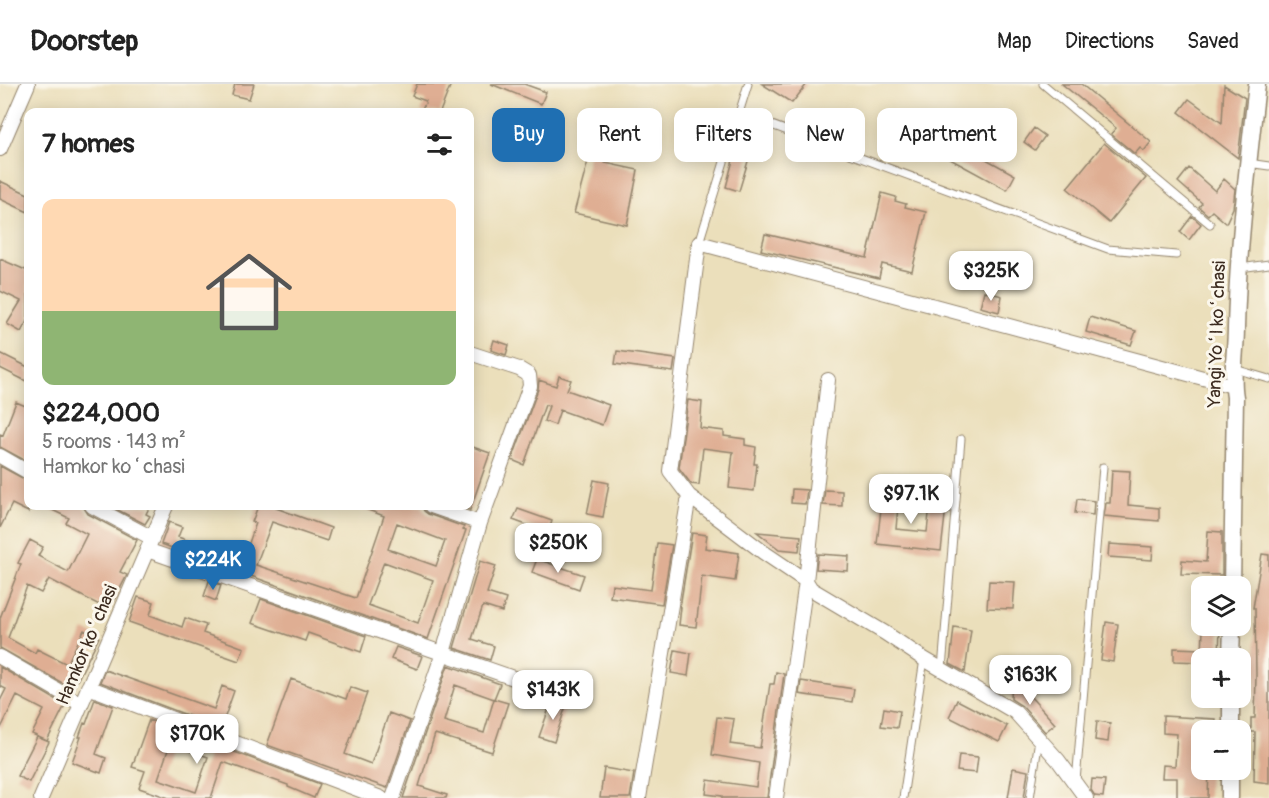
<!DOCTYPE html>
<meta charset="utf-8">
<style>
:root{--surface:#fff;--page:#f6f6f6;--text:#222;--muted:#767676;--line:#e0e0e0;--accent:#1f6fb2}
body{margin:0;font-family:Pangolin,sans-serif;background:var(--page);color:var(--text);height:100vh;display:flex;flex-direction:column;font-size:22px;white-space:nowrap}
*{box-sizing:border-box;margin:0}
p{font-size:20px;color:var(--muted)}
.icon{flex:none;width:33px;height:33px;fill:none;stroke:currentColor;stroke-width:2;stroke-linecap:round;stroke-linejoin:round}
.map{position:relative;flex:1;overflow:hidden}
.panel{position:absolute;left:24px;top:24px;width:450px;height:402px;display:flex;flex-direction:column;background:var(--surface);border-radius:12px;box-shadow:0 3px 15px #0003}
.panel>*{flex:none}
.hud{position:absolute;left:492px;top:24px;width:570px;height:54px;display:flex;gap:12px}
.buttons{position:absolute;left:1191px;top:492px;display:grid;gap:12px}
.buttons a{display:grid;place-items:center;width:60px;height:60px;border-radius:12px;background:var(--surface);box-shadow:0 3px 15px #0003;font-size:30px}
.price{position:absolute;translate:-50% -51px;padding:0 14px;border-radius:12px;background:#fff;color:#222;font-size:20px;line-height:39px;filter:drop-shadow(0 2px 3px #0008)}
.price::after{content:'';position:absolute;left:50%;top:36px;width:18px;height:14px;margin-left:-9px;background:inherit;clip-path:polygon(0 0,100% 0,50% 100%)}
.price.current{background:var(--accent);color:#fff}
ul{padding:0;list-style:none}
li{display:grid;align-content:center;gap:12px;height:318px;padding:0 18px}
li+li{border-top:2px solid var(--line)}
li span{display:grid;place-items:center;height:186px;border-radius:12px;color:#555}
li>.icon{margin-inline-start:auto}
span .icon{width:108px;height:108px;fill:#fffc;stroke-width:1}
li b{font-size:26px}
h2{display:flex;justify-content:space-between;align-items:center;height:72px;padding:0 18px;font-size:26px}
.tag{padding:0 21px;border-radius:12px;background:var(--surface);box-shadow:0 3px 15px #0003;font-size:21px;line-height:54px}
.tag.current{background:var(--accent);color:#fff}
header{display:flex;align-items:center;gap:36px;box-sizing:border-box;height:84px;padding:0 30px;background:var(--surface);border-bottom:2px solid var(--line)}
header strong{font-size:28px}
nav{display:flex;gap:33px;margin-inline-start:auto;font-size:21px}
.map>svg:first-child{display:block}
</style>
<header>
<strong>Doorstep</strong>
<nav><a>Map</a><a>Directions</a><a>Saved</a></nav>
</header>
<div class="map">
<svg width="1269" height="714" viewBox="0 0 1269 714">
<rect width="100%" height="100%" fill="#fbf7ec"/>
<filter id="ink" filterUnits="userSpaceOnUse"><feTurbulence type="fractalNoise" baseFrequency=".0167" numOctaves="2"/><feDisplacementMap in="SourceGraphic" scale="12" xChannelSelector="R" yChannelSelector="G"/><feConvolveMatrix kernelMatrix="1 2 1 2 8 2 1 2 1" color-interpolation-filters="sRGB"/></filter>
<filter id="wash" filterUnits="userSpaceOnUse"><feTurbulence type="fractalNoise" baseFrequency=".008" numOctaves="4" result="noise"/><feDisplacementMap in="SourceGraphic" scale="24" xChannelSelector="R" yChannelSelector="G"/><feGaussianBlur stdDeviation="1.35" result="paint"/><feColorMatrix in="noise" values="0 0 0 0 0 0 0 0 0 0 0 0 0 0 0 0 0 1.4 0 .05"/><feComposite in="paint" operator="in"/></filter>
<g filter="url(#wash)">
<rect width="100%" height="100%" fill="#ebdfbb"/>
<g id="blocks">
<!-- building -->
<path fill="#dfae93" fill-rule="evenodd" d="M235,0H254L249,15L232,11Z
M417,0H451L440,28H421L426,17L412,12Z
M491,0H524L546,8L541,20Z
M762,0H807L792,19Z
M1062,0H1081L1151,58L1144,67L1140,64L1135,70L1111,50L1116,44Z
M1224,1L1245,14L1238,74L1179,28L1189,15L1222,39Z
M905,30L919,40L902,62L889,52Z
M1034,44L1045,52L1035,66L1024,58Z
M740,49L755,54L739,107L726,103Z
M1104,59L1146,94L1109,139L1067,104Z
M959,60L1015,91L1007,106L950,75Z
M592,62L608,68L605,79L638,86L627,141L574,129Z
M1189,84L1215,107L1224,95L1235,105L1233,124L1226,139L1212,127L1208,131L1199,123L1202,119L1178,98Z
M0,97L28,110V128L0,115Z
M882,109L896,113L895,117L906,120L905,123L926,128L912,187L882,180L879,194L761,166L765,150L867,174Z
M1192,132L1201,140L1189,156L1180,148Z
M0,175L28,187V235L21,248L7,240L21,217L0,207Z
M984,207L1002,212L999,228L980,223Z
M1090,233L1136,247L1131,261L1086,248Z
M494,256L509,261L506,271L491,266Z
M617,267L675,275L673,288L615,280Z
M0,269L28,283V298L0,284Z
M559,292L571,296L567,306L609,321L602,341L560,326L555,341L544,337L549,322L545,321L524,381L512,376L538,305L539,296L556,302Z
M688,316L702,318L700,344L724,347V352L745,355V361L756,363L754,380H757L754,407L729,404L733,368L703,364L699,401L691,400L679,384Z
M16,318L28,323V378L0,363V350L3,351Z
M470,362L490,369L470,426L457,422H470Z
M0,382L28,397V428L12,420L0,444Z
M1112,386L1130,387L1128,421L1159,424V437L1104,432L1106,419H1110Z
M594,396L609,399L603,433L587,430Z
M792,405L807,406L805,420L791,419Z
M825,406L842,407V422L823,421Z
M883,407L899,409L896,445L927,448L931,412L947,414L941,467L877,460Z
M1077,415L1094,417L1093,431L1075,429Z
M44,422H83L88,430L137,456L120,488L127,491L109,526L49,495L41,509L27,502L8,554L35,569L37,565L67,580L84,546L99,553L73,605L0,564V534L21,480L18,479L30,456L43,463L38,472L68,488L87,450L66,439L69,434Z
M110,422H150L146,430L150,432L145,440Z
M258,422H277L276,424L331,444L327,457L272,438L256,481L356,514L384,432L360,423V422H422L424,427L428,430L464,443L463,445L466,446L428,555L161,460L169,438L182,443L178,453L243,476L256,439L252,438ZM397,439L445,457L436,482L388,465ZM384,478L433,496L418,539L368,521Z
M518,425L552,437L548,449L513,436Z
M1208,447L1222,448V491L1181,490L1182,476L1206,478Z
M757,448L801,452L799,467L779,465Z
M692,449L707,451L705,464L739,469L735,497L702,492L696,543L679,541L681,523H680Z
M657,459L672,461L662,520L610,513L612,501L651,506Z
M1109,460L1153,463L1152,476L1108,473Z
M818,470L849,472L848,487L816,485Z
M1262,470L1269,471V699L1254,697L1255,648H1251V634H1255L1256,591L1255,524H1253Z
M537,475L584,491L579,505L532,488Z
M480,477L496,482L487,509L506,515L502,528L483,522L472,555L494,562L490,576L454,564Z
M209,497L221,501L216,517L204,512Z
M989,497L1015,498L1013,525L987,524Z
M138,513L154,518L150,531L182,543L185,534L206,541L203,549L244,564L239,577L129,538Z
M261,515L366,552L361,568L308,549L305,557L252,539Z
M1106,538L1118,540L1113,578L1101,576Z
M1203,542H1220L1219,574H1202Z
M954,543L971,546L965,588L950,580Z
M396,563L422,572L417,585L391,575Z
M1174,564L1202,565V578L1174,577Z
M675,566L691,569L688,592L671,589Z
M448,581L500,600L494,615L508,619L492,668L435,650L419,702L447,711L446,714H403ZM455,601L494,615L484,649L444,637Z
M0,583L65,621L47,657L32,650L44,626L17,612L0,646V617L6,605L0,602Z
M105,586L214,625L222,602L234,607L221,644L100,598Z
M776,588L784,590L767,714H722V712L706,710L708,696L756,703L759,679L712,671L717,633L734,635L730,660L760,664L770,600H774Z
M1012,592L1055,640L1045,648L1022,622L1011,615Z
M291,595L346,615L350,603L367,609L345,670L371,680L389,629L410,637L387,704L267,661Z
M801,597L854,605L852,618L799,610Z
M95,615L113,622L96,670L106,674L101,689L72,678L81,653H79L84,639L86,640Z
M552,616L566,622L554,658L539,653Z
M957,616L1007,642L999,658L949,633Z
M884,624L900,627L897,644L881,642Z
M1163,632L1215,635V646H1202L1200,682H1202V686H1209L1208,714H1177V694H1162L1163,681L1175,682L1177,650L1163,649Z
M149,636L320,700L314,714L288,703V701L223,678L211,714H169L139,704L145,687L132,683ZM170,660L208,673L196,708L158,695Z
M1097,637L1110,639L1108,658L1095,656Z
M37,653L49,658L29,698L17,692Z
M959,671L978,673L976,689L957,687Z
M604,684L634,689L630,714H600Z
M1013,684L1028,687L1024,714H1008Z
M1092,695L1105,696L1103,713L1095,712L1091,706Z"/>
</g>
</g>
<g filter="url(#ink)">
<use href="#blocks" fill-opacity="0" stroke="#93846c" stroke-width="1.5"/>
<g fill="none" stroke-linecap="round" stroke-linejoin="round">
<!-- service casing -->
<g stroke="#93846c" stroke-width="9">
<path id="service" d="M1043,0L1210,140
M739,29L1108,165L1176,171
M1248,79L1269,82
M699,159L748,0
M1240,184L1269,180
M1235,285L1269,295
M942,585L961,355
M1076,697L1103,383
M903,714L924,575
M1030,714L1039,655"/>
</g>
<!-- minor casing -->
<g stroke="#93846c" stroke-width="16">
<path id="minor" d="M0,65L28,0
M0,372L28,388
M92,422L152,454
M431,422L480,439
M147,466L542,604
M0,573L81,620
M88,603L381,714
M41,714L166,422
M393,714L443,569L480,439L530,302L529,291L519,285L470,269
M639,714L689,412
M776,714L806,497L828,296
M1086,714L1058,676L1015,628L924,575L885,549L811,505L806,497L763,468L689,412L670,387L699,159L1233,302"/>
</g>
<!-- tertiary casing -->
<g stroke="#93846c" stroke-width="19">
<path id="tertiary" d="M1232,502L1235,313C1231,292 1236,266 1236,244C1238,162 1248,81 1257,0
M1231,574L1232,542
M1231,646V614
M1230,714V686"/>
</g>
<!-- service -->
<use href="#service" stroke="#fff" stroke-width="7"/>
<!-- minor -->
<use href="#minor" stroke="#fff" stroke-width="14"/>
<!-- tertiary -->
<use href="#tertiary" stroke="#fff" stroke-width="16"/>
</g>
</g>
<g text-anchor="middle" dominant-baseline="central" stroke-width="6" stroke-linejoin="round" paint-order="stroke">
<!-- street labels -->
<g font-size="18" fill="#3b2a1e" stroke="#fbf7ec">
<text transform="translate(1217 250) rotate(-88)">Yangi Yoʻl koʻchasi</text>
<text transform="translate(87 561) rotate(-67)">Hamkor koʻchasi</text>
</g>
</g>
</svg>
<div class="buttons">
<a><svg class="icon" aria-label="layers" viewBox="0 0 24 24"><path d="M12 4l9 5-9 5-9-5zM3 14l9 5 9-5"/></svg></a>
<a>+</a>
<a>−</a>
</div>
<b class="price" style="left:991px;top:218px">$325K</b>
<b class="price" style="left:911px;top:441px">$97.1K</b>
<b class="price" style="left:558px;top:490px">$250K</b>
<b class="price current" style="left:213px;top:507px">$224K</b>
<b class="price" style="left:1030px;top:622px">$163K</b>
<b class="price" style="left:553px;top:637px">$143K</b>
<b class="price" style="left:197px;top:681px">$170K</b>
<div class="hud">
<a class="tag current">Buy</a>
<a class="tag">Rent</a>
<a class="tag">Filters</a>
<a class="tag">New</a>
<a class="tag">Apartment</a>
</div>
<section class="panel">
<h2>7 homes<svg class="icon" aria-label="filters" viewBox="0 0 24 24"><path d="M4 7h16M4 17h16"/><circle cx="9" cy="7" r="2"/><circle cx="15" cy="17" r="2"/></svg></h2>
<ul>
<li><span style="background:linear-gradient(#ffd9b3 60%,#8fb573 0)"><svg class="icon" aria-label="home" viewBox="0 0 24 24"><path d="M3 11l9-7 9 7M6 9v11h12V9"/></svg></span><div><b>$224,000</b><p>5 rooms · 143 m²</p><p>Hamkor koʻchasi</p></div></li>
</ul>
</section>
</div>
